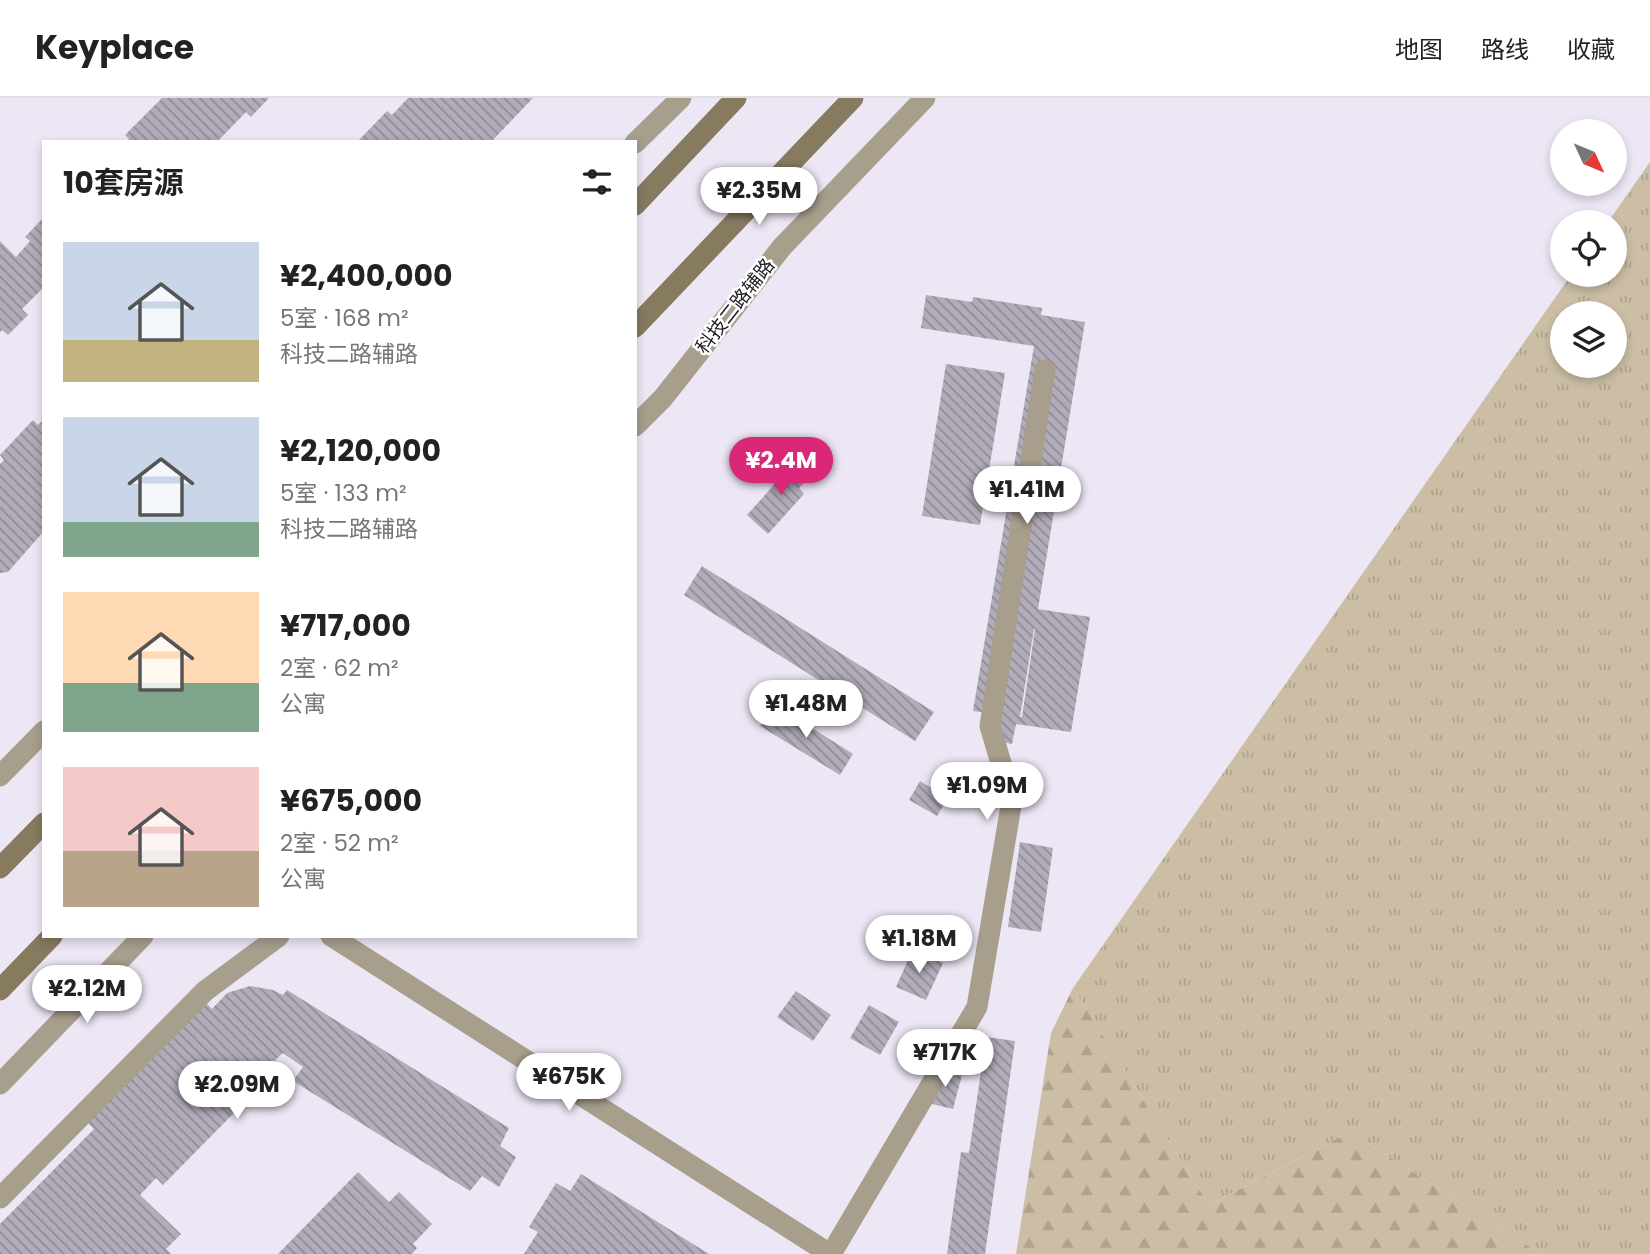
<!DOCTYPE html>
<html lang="zh">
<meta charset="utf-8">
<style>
:root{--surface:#fff;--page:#f6f6f6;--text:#222;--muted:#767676;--line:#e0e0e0;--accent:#db2777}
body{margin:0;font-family:Poppins,"Noto Sans SC",sans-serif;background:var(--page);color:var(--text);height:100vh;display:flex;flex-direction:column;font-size:26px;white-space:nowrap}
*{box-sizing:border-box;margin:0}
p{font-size:23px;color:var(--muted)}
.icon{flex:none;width:38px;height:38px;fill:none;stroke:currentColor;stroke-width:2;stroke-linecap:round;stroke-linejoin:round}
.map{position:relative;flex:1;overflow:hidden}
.drawer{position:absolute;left:42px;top:42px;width:595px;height:798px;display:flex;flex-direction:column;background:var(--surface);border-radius:0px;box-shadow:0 4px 10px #0003}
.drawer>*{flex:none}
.needle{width:46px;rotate:134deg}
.fabs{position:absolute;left:1550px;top:21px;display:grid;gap:14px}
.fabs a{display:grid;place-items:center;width:77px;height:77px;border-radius:50%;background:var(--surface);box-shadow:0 4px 10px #0003;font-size:35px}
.price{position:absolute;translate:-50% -60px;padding:0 16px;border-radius:24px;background:#fff;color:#222;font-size:23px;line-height:46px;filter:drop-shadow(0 2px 4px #0008)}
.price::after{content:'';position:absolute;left:50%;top:42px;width:21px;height:16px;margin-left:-10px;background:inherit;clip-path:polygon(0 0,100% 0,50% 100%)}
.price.active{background:var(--accent);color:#fff}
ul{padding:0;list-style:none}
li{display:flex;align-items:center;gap:21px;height:175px;padding:0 21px}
li span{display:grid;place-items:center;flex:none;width:196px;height:140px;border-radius:0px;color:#555}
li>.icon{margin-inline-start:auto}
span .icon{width:84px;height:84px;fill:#fffc;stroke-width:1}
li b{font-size:30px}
h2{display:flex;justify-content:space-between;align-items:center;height:84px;padding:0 21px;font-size:30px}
header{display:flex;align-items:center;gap:42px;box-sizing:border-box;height:98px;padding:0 35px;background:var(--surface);border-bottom:2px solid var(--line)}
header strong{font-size:33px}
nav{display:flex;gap:38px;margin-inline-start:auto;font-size:24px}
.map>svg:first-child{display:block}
</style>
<header>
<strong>Keyplace</strong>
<nav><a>地图</a><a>路线</a><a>收藏</a></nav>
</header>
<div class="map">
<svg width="1650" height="1156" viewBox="0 0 1650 1156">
<defs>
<pattern id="grass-tufts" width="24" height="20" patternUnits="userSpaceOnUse" patternTransform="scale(1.75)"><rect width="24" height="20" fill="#cbbea4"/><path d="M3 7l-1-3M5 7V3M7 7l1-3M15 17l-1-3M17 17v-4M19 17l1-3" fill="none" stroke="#aea38d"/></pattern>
<pattern id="forest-firs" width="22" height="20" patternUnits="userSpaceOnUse" patternTransform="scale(1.75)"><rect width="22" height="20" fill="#cbbea4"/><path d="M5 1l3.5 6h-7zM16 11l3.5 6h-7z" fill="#aea38d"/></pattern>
<pattern id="building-back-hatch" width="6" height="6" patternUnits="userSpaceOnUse" patternTransform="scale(1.75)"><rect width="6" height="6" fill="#b2abb9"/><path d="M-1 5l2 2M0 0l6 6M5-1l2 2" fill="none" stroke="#908b96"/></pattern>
</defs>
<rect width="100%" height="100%" fill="#ede6f5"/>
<!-- grass -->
<path fill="url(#grass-tufts)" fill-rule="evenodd" d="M1650,64V1156H1541L1350,1034L1209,1107L1073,890L1571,177H1615V124H1608ZM1563,215H1615V268H1563Z"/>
<!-- forest -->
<path fill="url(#forest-firs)" d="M1073,890L1209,1107L1350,1034L1541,1156H1016L1051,935Z"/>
<!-- building -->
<path fill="url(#building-back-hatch)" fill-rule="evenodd" d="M162,0H269L251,19L246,14L217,44H126L129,41L125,37Z
M408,0H533L491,44H357L387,13L392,17Z
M44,119V193L42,191L22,211L28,217L8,237L2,232L0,234V143L16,159L30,143L25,139Z
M926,197L972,204L973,199L1042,210L1041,217L1085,224L1038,511L1090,519L1071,634L1016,626L1012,646L985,641L989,615L973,613L1034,248L921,230ZM1034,531H1035L1022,619H1020Z
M946,266L1005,275L980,427L922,418Z
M44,321V433L8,474L0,475V366L4,362L0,357L33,322L38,327Z
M798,360L814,374L799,390L804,396L768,436L747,417Z
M702,468L934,614L915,643L684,497Z
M774,606L853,656L840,677L760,628Z
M920,683L948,700L937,718L909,702Z
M1020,744L1053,750L1041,834L1008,829Z
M913,851L943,865L926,902L896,889Z
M250,888L273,892L283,897L287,892L509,1030L500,1048L516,1059L499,1089L482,1078L470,1093L293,983L303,969L283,955L275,962L281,967L163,1087L156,1080L140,1097L181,1136L166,1151L171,1156H0V1126L94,1031L87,1024L205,904L212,911L227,895Z
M796,893L831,917L813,943L777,919Z
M869,907L899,924L880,957L850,940Z
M986,939L1015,943L985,1156H947L961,1054L969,1055Z
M937,970L962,977L953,1011L928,1005Z
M358,1074L389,1104L399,1094L432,1126L413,1146L417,1150L412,1156H278Z
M581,1076L709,1156H524L538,1134L529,1129L556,1085L570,1093Z"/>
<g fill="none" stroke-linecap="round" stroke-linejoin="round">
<!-- street -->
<path stroke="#a79e8c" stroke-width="21" d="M635,45L681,0
M635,328L663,300L782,149L925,0
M0,678L44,633
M331,838L830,1156
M0,986L143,838
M0,1100L205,893L279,838
M831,1156L977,909L1012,702L990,628L1045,272"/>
<!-- secondary -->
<path stroke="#867a5f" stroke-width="21" d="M635,107L736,0
M635,229L853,0
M0,770L44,725
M0,892L52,838"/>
</g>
<g text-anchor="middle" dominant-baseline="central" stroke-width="5" stroke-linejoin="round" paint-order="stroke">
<!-- street labels -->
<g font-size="19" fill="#232026" stroke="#fff">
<text transform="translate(735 208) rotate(-52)">科技二路辅路</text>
</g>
</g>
</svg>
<div class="fabs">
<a><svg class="needle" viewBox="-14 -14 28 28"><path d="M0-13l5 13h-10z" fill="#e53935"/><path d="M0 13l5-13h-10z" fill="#767676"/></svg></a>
<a><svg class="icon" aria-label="locate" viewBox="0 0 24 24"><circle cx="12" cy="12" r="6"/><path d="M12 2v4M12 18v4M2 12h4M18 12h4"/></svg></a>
<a><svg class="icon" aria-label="layers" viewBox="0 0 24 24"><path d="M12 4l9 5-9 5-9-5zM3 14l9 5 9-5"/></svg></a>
</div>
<b class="price" style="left:759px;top:129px">¥2.35M</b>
<b class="price active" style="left:781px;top:399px">¥2.4M</b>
<b class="price" style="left:1027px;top:428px">¥1.41M</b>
<b class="price" style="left:806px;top:642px">¥1.48M</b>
<b class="price" style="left:987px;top:724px">¥1.09M</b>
<b class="price" style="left:919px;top:877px">¥1.18M</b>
<b class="price" style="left:87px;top:927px">¥2.12M</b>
<b class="price" style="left:945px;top:991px">¥717K</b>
<b class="price" style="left:569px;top:1015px">¥675K</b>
<b class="price" style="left:237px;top:1023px">¥2.09M</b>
<section class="drawer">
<h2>10套房源<svg class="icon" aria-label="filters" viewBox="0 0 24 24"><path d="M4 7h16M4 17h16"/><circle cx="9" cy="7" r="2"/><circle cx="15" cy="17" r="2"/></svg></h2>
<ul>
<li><span style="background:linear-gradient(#c9d6e8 70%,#c2b280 0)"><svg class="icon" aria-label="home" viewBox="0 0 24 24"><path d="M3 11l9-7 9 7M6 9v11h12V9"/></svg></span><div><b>¥2,400,000</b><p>5室 · 168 m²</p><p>科技二路辅路</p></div></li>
<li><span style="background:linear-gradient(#c9d6e8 75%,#7fa58c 0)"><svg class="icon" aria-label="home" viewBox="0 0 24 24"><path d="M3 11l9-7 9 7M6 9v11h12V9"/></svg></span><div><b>¥2,120,000</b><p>5室 · 133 m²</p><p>科技二路辅路</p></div></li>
<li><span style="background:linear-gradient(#ffd9b3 65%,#7fa58c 0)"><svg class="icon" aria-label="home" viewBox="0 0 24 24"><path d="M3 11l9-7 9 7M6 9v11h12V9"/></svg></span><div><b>¥717,000</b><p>2室 · 62 m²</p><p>公寓</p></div></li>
<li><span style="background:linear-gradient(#f6c9c9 60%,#b9a48a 0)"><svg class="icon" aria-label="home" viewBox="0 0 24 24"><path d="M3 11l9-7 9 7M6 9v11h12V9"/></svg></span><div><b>¥675,000</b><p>2室 · 52 m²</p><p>公寓</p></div></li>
</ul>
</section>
</div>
